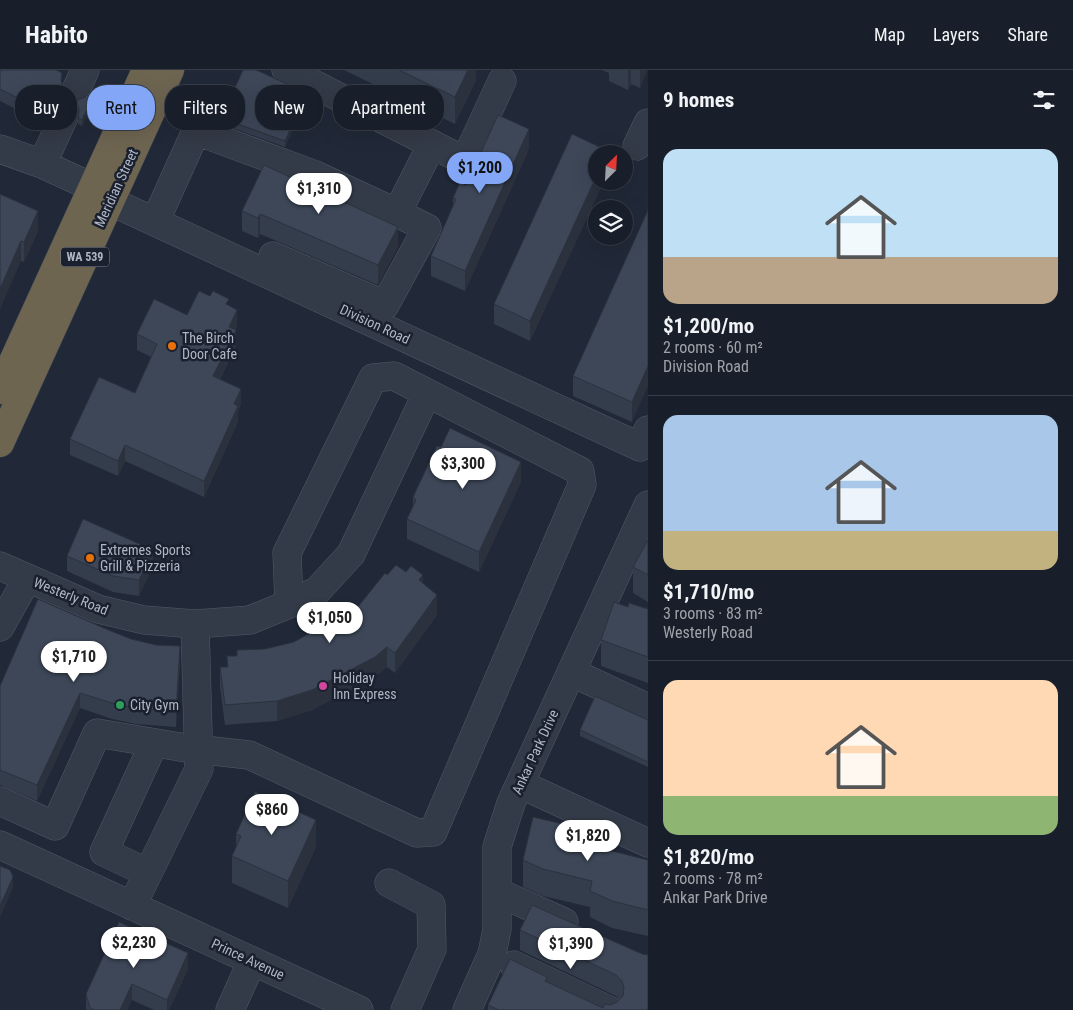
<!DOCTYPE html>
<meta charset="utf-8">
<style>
:root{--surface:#191f2a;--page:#262c36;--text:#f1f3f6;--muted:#9fa2a8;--line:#373d47;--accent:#83a7f6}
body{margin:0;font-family:"Roboto Condensed",sans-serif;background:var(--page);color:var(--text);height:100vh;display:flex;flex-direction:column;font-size:19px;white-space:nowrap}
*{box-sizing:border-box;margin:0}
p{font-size:16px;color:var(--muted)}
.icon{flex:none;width:28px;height:28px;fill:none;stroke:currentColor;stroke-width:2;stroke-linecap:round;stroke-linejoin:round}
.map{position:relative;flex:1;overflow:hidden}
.details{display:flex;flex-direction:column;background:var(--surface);width:425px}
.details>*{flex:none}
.guide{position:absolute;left:15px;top:15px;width:475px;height:45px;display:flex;gap:10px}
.needle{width:32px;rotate:24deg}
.buttons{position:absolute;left:588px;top:75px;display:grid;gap:10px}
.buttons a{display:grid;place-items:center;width:45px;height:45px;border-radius:50%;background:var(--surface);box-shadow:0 5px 20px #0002,0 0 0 1px var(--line);font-size:25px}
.price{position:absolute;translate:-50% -42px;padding:0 11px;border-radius:18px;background:#fff;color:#222;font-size:16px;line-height:32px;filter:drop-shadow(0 1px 2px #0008)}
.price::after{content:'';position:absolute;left:50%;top:30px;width:15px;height:11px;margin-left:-8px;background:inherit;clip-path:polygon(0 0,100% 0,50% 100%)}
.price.on{background:var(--accent);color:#111}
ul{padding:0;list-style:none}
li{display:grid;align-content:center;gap:10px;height:265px;padding:0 15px}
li+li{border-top:1px solid var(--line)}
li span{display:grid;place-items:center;height:155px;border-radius:15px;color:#555}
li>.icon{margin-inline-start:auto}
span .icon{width:90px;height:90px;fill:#fffc;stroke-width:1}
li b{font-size:21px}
h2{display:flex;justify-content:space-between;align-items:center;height:60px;padding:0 15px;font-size:21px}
.chip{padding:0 18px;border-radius:20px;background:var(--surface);box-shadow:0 5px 20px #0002,0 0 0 1px var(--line);font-size:18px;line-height:45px}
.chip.on{background:var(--accent);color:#111}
header{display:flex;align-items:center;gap:30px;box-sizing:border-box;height:70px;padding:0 25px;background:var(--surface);border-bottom:1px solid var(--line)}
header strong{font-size:24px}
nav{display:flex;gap:28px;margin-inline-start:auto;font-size:18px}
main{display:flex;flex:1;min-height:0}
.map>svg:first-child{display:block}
</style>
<header>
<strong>Habito</strong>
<nav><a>Map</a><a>Layers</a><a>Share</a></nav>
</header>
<main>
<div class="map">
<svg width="648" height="940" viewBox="0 0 648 940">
<rect width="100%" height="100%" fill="#212938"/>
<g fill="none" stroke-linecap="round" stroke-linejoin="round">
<!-- minor casing -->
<g stroke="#525966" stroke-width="29">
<path id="minor" d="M286,0L465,91L502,11
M76,20L85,0
M637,76L648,53
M0,79L42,94L92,117
M42,94L64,47
M110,131L640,377L648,360
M155,152L196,61L313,104L397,143
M273,186L385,235L427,158L397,143L432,74
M0,496L98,539L144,550L195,554L250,550L289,534L317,521L351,484L427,323
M0,557L27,509
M571,602L648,638
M520,714L648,773
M0,731L55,756L97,663L186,678L249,685L417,763L433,762L582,415L580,401L394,306L373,308L287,483L289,534
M0,775L359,940
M148,803L104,782L154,673
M389,813L431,835L432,879L405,940
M497,822L564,852
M132,836L199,699L195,554
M514,895L609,940
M230,940L252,891
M467,940L492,884L497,859V777L511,733L648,435"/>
</g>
<!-- highway casing -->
<g stroke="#3f4653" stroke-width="29">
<path id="highway" d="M0,320L146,0
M0,373L170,0"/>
</g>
<!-- minor -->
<use href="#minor" stroke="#343b48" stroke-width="28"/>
<!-- highway -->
<use href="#highway" stroke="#6e6551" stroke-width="28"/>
</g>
<!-- wall -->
<path fill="#343d4c" d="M0,0L62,12L63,17L67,20V32H62L55,34L50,41L31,32L29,37L22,33L18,40L0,31Z
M344,0H476V10L455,54Z
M602,0H647L640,18L631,14L628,20L609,11V3Z
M73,29L94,30L82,56L78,54L79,43L77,38L73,35Z
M307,29L285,77L221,54V48Z
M529,79L465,221L431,206V186L453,138V128Z
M608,84L596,111H604L530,271L494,254V234Z
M264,95L398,177L378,215L279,172L260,164L258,168L242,161V141Z
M0,124L38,161L24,192L21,191Z
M648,140L632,352L573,326V306Z
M229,235L237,255L235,260L236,276L220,309L241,334L238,341V352L204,427L125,391L118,406L70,385V369L135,323L151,287L137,280V264L187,245Z
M441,377L521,412L479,502L407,469V449L413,437V427Z
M648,470V532L633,523V497Z
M67,486L153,496L139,526L113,522L67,501Z
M406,502L423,514L437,545L395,603L387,597L375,607L312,640L277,651L225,655L220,617V597H227V586H237L294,572L306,565V558L330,553L357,538L387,505Z
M628,537L648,539V613L601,596V570Z
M106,559L180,592L176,657L136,654L112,649L80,638L37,731L0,715V616Z
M648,650V697L580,666V660Z
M236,764L316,777L288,838L232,813V786L236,777Z
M596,777L648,790V866L612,858L590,847V837L543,826L523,817V790Z
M520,860L642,884L648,940H488V935L547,912L603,938L617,932L620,930L616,926L520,880Z
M188,899L169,940H154L132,930L127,940H86V924Z"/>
<!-- shaded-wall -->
<path fill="#2b323e" d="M468,0H476V10L455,54V27Z
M628,0H631V14L628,20Z
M640,0H647L640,18Z
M62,3V32L55,34L50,41V29L55,22L61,10Z
M31,20V32L29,37V25Z
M22,21V33L18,40V28Z
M307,23V29L285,77V71Z
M94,24V30L82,56V50Z
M529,59V79L465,221V201Z
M596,107V111H604L530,271V251Z
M38,141V161L24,192V172Z
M260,144V164L258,168V148Z
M398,157V177L378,215V195Z
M21,171V191L0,239V219Z
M237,240V255L229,272V257Z
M236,260V276L213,321V306Z
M648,296V316L632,352V332Z
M241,319V334L238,341V352L204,427V411L234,334Z
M125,375V391L118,406V391Z
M521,392V412L479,502V482Z
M153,480V496L139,526V510Z
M423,505V525L419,510Z
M437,525V545L395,603V583Z
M180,576V592L176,657V642Z
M387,577V597L375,607L312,640L277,651V631Z
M80,623V638L37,731V715Z
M316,750V777L288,838V811Z
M596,762V789L592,776Z
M13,807V818L0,847V836Z
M188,883V899L169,940H167V930Z
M132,914V930L127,940H120Z"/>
<!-- building -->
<path fill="#3d4758" stroke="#2b323e" d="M0,0H56L62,3L61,10L63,17L67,20L62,19L55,22L50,29L31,20L29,25L22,21L18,28L0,19Z
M243,0H256L307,23L285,71L221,48Z
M399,0H468L455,27Z
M89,22L94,24L82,50L78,48L79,40L77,33L73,29L78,30L85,27Z
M498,45L529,59L465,201L431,186L456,129L453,128L460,112L466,115Z
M572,64L608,81L607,84H596V107L530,251L494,234Z
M264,95L398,157L378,195L279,152L260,144L258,148L242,141Z
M0,124L38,141L24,172L21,171L0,219Z
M648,140V296L632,332L573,306Z
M199,221L210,226L213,221L229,229L226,234L237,240L229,257L236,260L213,306L241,319L234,334L238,336L204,411L125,375L118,391L70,369L99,307L135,323L157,274L137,264L154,229L187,245Z
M450,358L521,392L479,482L407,449L416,430L413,427L437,376L441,377Z
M83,449L153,480L139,510L113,506L67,486Z
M648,470V505L633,497Z
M396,495L406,502L411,496L423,505L419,510L437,525L395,583L387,577L375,587L312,620L277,631L225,635L220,597H228L227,586H237V580L265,579L294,572L310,563L306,558L328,548L330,553L357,538L385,503L387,505Z
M38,529L106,559L131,569L156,575L180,576L176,642L136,638L112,633L80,623L37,715L0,700V616Z
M614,532L628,537L629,533L648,539V587L601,570Z
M595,626L648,650V692L580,660Z
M255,722L316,750L288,811L232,786L241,766L236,764Z
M533,747L596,762L592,776L648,790V840L612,831L590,821L592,811L543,799L523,790Z
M0,796L10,800L13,807L0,836Z
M532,835L642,884L648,885V938L647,940H499L488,935L510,889L547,907L545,911L603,938L605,934L611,935L617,932L623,926L624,918L622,911L616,905L520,860Z
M119,852L188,883L167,930L132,914L120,940H94L90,938L86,924Z"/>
<!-- markers -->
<g fill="#e8710a" stroke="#1a202d" stroke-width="2">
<circle cx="172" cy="276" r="5"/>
<circle cx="90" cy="488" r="5"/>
</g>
<circle fill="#d1479c" stroke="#1a202d" stroke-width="2" cx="323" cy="616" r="5"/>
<circle fill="#2e9e5b" stroke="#1a202d" stroke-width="2" cx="120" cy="635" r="5"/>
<g text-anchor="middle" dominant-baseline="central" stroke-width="5" stroke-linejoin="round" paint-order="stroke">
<!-- shield labels -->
<rect fill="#1a202d" stroke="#828997" stroke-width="1" x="61" y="177.5" width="48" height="19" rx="4"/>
<g font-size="12" font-weight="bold" fill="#afb6c5">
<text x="85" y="187">WA 539</text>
</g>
<!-- street labels -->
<g font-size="14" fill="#afb6c5" stroke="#1a202d">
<text transform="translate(116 118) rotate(-65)">Meridian Street</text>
<text transform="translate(375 254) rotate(25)">Division Road</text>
<text transform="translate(71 526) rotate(22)">Westerly Road</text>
<text transform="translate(535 682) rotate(-65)">Ankar Park Drive</text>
<text transform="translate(248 889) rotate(25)">Prince Avenue</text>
</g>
<!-- poi labels -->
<g font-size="14" fill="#afb6c5" stroke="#1a202d" text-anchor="start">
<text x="182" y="268">The Birch<tspan x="182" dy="16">Door Cafe</tspan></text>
<text x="100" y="480">Extremes Sports<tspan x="100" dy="16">Grill &amp; Pizzeria</tspan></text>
<text x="333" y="608">Holiday<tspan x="333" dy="16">Inn Express</tspan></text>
<text x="130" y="635">City Gym</text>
</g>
</g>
</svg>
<div class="buttons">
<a><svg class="needle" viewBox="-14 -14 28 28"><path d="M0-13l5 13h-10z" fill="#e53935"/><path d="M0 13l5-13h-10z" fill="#9fa2a8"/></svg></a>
<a><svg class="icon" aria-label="layers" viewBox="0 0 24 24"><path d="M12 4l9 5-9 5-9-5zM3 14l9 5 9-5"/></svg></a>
</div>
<b class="price on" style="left:480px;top:124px">$1,200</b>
<b class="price" style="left:319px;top:145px">$1,310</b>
<b class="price" style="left:463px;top:420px">$3,300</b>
<b class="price" style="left:330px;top:574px">$1,050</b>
<b class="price" style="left:74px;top:613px">$1,710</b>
<b class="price" style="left:272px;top:766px">$860</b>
<b class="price" style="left:588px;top:792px">$1,820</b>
<b class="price" style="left:134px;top:899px">$2,230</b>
<b class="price" style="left:571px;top:900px">$1,390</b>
<div class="guide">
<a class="chip">Buy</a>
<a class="chip on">Rent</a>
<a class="chip">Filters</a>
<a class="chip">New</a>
<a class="chip">Apartment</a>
</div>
</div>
<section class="details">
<h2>9 homes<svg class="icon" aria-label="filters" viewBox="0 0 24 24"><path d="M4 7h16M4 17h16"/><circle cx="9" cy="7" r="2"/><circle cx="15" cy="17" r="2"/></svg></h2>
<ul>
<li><span style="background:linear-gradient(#bfe0f5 70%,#b9a48a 0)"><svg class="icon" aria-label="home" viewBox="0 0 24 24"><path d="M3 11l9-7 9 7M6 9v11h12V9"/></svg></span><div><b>$1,200/mo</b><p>2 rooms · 60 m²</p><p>Division Road</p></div></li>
<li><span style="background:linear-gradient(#a9c7e8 75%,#c2b280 0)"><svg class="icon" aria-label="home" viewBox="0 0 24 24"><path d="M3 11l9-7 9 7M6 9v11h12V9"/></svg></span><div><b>$1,710/mo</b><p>3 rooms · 83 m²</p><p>Westerly Road</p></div></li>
<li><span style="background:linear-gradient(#ffd9b3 75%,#8fb573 0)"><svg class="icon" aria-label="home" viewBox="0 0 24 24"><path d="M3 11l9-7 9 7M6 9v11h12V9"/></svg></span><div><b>$1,820/mo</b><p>2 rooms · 78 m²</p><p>Ankar Park Drive</p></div></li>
</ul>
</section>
</main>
